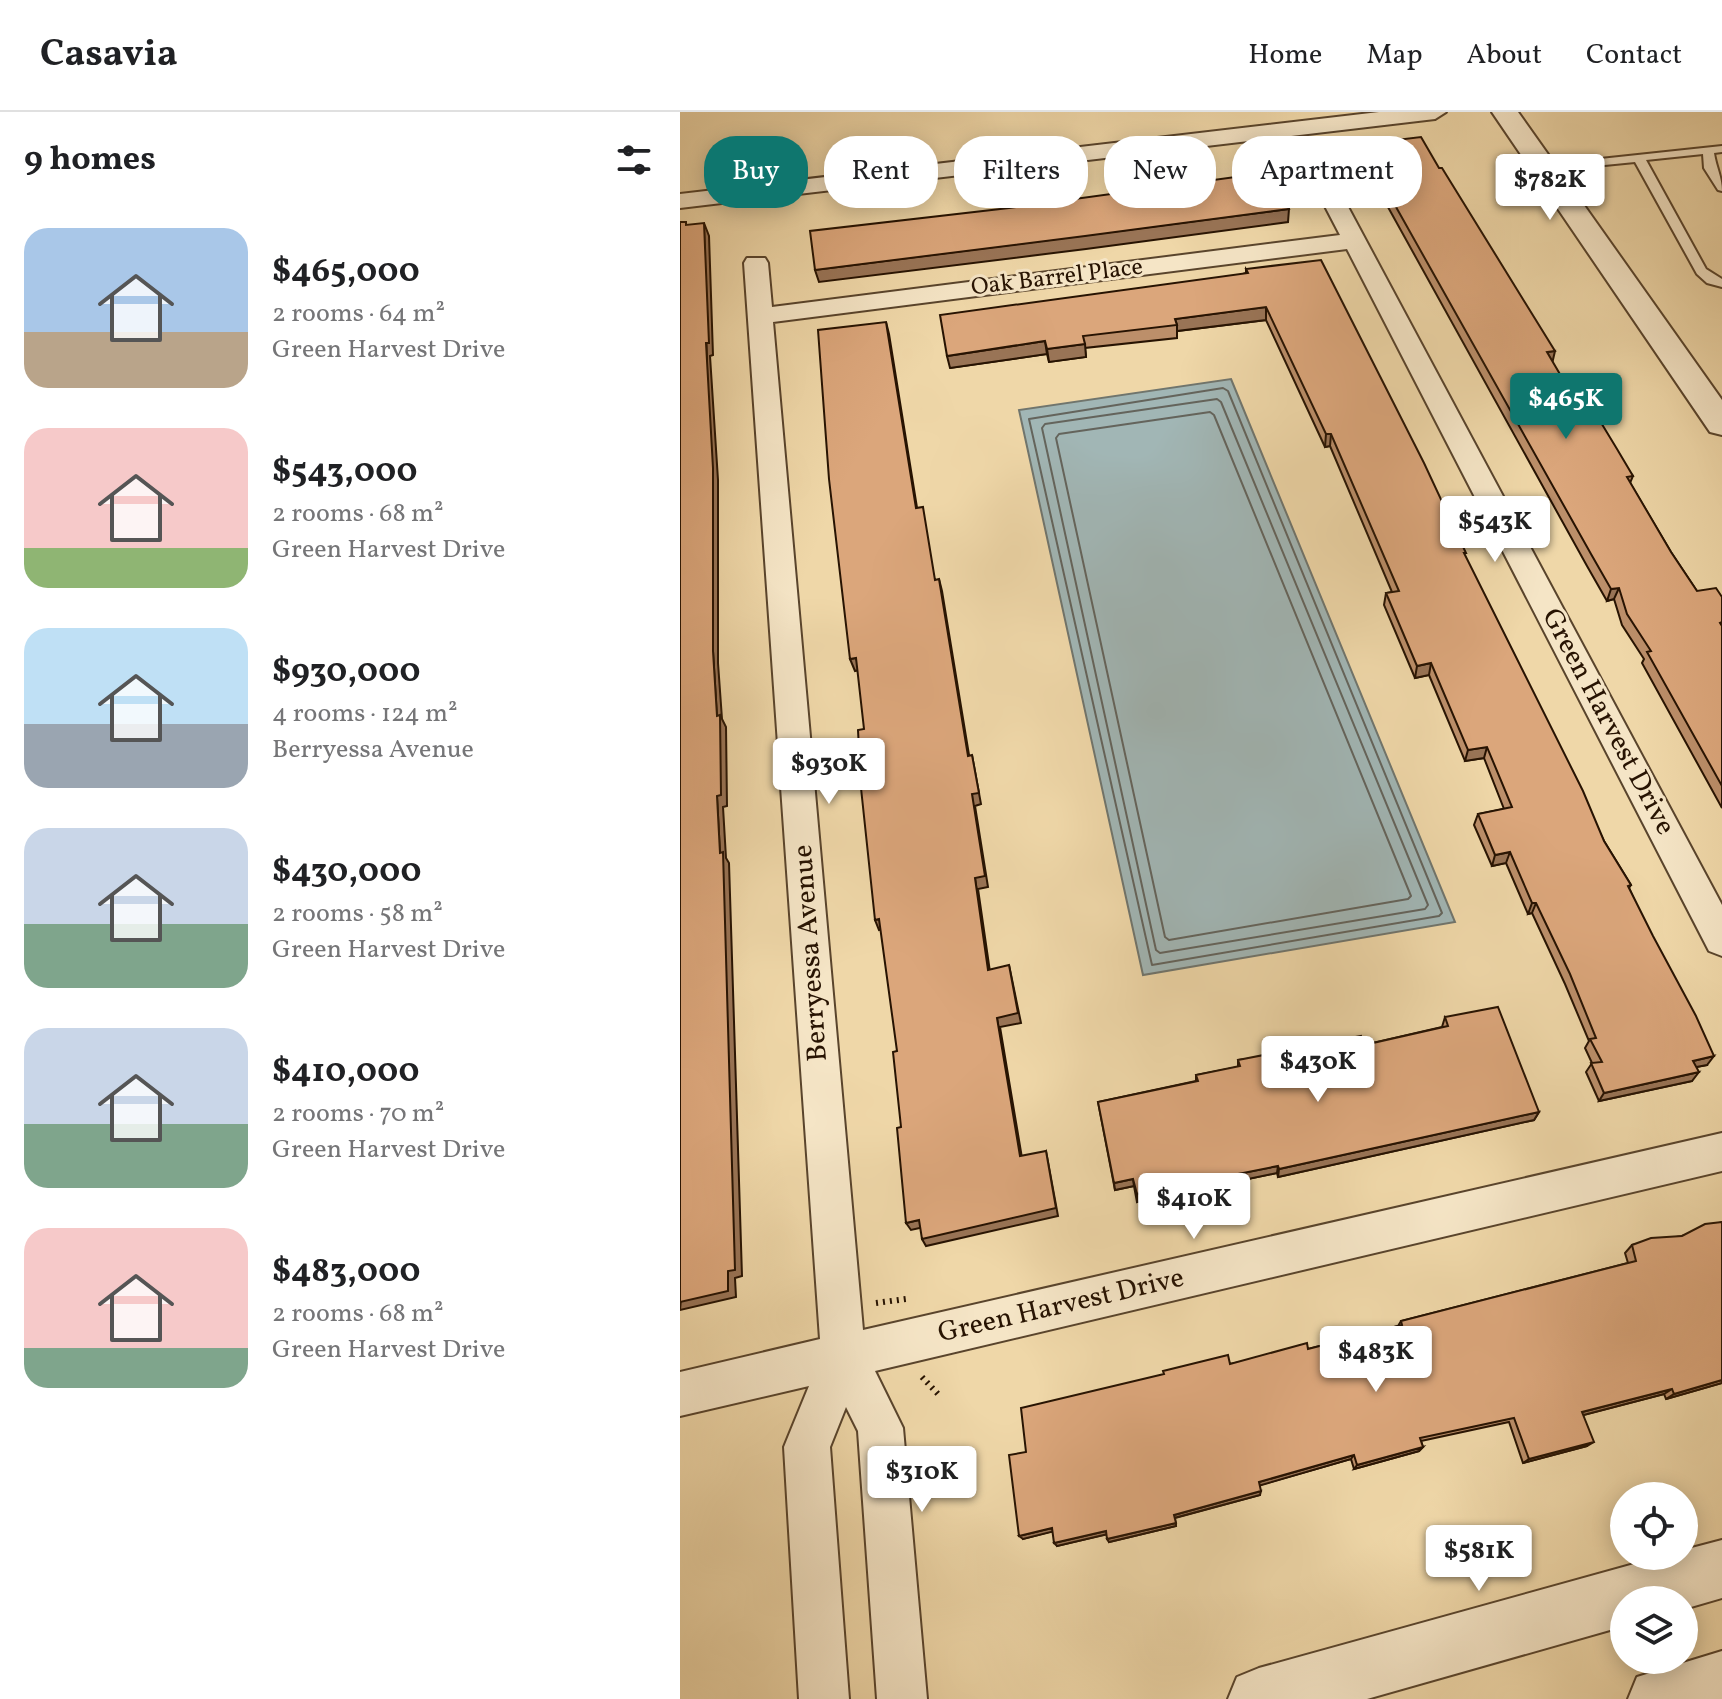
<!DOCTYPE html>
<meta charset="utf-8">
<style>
:root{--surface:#fff;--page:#f6f6f6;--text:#202124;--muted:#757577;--line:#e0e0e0;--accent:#0f766e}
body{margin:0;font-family:Vollkorn,serif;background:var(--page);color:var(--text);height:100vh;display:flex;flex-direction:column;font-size:30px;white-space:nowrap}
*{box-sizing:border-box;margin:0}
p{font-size:26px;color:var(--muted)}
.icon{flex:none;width:44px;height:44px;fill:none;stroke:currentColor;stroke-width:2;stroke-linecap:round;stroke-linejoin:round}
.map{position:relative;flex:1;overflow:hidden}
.sheet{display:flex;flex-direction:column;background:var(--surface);width:680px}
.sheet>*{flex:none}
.banner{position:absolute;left:24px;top:24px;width:760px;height:72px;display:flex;gap:16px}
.tools{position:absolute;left:930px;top:1370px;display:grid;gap:16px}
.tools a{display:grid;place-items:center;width:88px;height:88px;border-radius:50%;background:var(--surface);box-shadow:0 4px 20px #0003;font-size:40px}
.price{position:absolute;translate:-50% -68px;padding:0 18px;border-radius:8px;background:#fff;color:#222;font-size:26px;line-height:52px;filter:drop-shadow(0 2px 4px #0008)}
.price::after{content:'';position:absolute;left:50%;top:48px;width:24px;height:18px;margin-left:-12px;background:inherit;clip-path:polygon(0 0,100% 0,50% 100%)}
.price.on{background:var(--accent);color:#fff}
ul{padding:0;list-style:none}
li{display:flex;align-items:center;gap:24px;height:200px;padding:0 24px}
li span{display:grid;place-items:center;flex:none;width:224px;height:160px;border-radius:24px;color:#555}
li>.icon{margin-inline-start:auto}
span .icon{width:96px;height:96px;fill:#fffc;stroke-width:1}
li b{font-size:34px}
h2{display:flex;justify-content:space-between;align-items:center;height:96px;padding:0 24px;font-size:34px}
.chip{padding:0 28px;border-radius:32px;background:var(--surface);box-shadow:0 4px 20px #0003;font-size:28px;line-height:72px}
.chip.on{background:var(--accent);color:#fff}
header{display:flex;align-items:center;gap:48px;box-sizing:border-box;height:112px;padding:0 40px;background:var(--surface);border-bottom:2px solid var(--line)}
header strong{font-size:38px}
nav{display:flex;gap:44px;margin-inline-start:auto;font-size:28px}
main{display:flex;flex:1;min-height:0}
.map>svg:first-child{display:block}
</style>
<header>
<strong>Casavia</strong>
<nav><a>Home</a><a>Map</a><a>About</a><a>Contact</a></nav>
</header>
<main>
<section class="sheet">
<h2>9 homes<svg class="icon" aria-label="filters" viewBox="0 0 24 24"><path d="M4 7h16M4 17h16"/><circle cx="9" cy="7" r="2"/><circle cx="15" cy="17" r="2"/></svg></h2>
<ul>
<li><span style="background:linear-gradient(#a9c7e8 65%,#b9a48a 0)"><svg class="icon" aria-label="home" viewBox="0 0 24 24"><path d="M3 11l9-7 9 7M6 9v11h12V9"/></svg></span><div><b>$465,000</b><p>2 rooms · 64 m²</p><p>Green Harvest Drive</p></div></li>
<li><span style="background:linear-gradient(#f6c9c9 75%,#8fb573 0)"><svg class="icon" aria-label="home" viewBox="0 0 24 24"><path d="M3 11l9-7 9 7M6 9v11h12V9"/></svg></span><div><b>$543,000</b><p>2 rooms · 68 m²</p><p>Green Harvest Drive</p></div></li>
<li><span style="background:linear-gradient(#bfe0f5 60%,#9aa5b1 0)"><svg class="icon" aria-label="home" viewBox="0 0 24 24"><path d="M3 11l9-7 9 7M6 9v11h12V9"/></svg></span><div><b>$930,000</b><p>4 rooms · 124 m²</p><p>Berryessa Avenue</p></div></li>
<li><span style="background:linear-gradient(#c9d6e8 60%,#7fa58c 0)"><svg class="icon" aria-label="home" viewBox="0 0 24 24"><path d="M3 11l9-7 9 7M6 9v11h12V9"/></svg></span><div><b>$430,000</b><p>2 rooms · 58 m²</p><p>Green Harvest Drive</p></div></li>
<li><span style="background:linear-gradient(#c9d6e8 60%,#7fa58c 0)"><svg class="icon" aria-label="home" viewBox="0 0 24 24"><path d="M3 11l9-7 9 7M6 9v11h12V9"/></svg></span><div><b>$410,000</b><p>2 rooms · 70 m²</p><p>Green Harvest Drive</p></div></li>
<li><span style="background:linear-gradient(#f6c9c9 75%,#7fa58c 0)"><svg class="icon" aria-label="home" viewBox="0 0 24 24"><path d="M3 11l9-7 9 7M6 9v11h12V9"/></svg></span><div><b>$483,000</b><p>2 rooms · 68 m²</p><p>Green Harvest Drive</p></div></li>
</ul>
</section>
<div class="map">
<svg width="1042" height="1587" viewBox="0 0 1042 1587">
<rect width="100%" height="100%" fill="#efd7a8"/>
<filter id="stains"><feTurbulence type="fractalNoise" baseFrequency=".0025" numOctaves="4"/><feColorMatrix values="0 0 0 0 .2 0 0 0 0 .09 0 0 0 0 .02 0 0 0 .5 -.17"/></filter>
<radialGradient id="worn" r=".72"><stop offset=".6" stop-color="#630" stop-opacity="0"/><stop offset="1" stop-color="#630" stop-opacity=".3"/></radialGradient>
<!-- water -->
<path fill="#a1b6b5" stroke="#70756d" stroke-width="2" d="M551,267L775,810L463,863L339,298Z"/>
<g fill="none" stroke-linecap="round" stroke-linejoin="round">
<!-- shore -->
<path stroke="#64645c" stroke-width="2" d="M543,276L548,279L762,801L759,804L472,853L349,307Z
M537,287L541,290L748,793L745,797L480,841L476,838L362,316L365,312Z
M530,300L534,303L731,784L728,787L489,828L485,825L376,326L379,322Z"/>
<!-- service casing -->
<g stroke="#59442c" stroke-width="4">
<path id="service" d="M1042,34V40L1034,41C1036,55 1042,65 1042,79L1038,78L1024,56L1023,42L966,48L1026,157L1042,167V175L1027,171L1017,162L955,50L864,59L858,56L864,53Z"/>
</g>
<!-- minor casing -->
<g stroke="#59442c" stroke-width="4">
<path id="minor" d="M699,0H766L755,7L0,96V82Z
M634,45L642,47L645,52L1042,793V844L1029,839L667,137L93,210L183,1218L1042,1021V1059L195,1259L223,1316L247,1587H197L178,1319L166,1295L150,1335L169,1587H119L104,1335L129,1274L0,1304V1260L140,1227L64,151L67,146H85L88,151L92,195L660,123L623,52L626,47Z"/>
</g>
<!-- tertiary casing -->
<g stroke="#59442c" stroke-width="4">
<path id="tertiary" d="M812,0H838L1042,288V323L1030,320Z
M1042,1428V1486L1004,1497V1488H944V1514L687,1587H548L557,1565L579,1556L983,1444H1004V1438Z
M1042,1539V1587H948L957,1565Z"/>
</g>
<!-- path -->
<path stroke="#271302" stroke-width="6" stroke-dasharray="2 5" stroke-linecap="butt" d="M196,1191L226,1187
M242,1265L258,1282"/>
<!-- service -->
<use href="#service" fill="#f5e5c6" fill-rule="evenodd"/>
<!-- minor -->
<use href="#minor" fill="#f5e5c6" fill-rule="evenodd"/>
<!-- tertiary -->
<use href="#tertiary" fill="#f5e5c6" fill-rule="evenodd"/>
</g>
<!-- wall -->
<path fill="#bc8f6a" stroke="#271302" stroke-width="2" d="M691,31L872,250L905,305L953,364L950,371L991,440L1017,479L1042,485V696L962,551L964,547L942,513L934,487L927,489L907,454L683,50L684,38L690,37Z
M566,157L785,445L924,729L951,773L949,776L1027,953L1016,955L1012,969L919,989L906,960L912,951L905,936L909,929L885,872L852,801L848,802L826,751L812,754L794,713L798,702L824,697L804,646L785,649L749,563L735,566L704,493L706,481L712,480L650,334L645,335L586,208L497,219V226L405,236L406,245L369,250L367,242L270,256L566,161Z
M765,905L859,1000L854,1008L598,1065L597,1061L457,1090L454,1074L435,1078L418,990L516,969V963L558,955V948L684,933L762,915Z
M1042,1110V1271L986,1287L984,1282L903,1303L907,1334L843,1351L829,1310L741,1329L743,1335L739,1339L674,1357L671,1347L580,1373V1383L495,1406L496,1414L429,1430L427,1422L377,1434L373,1419L343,1427L346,1340L550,1252L628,1237L718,1214L721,1209L948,1151L945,1141L952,1133L1002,1124Z"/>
<!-- shaded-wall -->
<path fill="#997456" stroke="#271302" stroke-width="2" d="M609,97L608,110L406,137L139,170L135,158Z
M24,111L29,124L33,243L30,244L38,368V551L42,607L46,615L47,694L43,695L46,746L49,751L62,1164L55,1166L56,1185L0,1198L40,741L37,684V604L33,539Z
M586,195V208L497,219V213L495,207Z
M206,210L209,222L239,408L236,396Z
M365,229L367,242L270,256L267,244Z
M405,232L406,245L369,250L367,237Z
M875,239L872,252L867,240Z
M646,322H651L650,334L645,335Z
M259,467L262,479L291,655L288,644Z
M939,476L934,487L927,489L931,477Z
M176,546L180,558L175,559L170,547Z
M751,551L749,563L735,566L737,554Z
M807,635L804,646L785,649L788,638Z
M292,643L301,692L295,694L308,775L298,777L311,867L308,858L295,766L292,682Z
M830,740L826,751L812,754L815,743Z
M852,791H856L852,801L848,802Z
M199,807L203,817L199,818L195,808Z
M329,853L341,911L320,915L343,1052L340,1044L317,906Z
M1034,944L1027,953L1006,957L1013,949Z
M1019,960L1012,969L919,989L924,981Z
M859,1000L854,1008L598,1065L599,1057Z
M366,1039L378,1104L246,1134L242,1127Z
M598,1054L597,1061L457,1090V1082Z
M453,1067L454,1074L435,1078L434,1071Z
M239,1108L244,1115L231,1118L226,1111Z
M1042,1268V1271L986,1287L994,1282Z
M992,1277L984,1282L896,1305L902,1300Z
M914,1330L907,1334L843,1351L849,1347Z
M743,1335L739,1339L674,1357L677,1353Z
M674,1343L671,1347L578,1374L579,1370Z
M581,1379L580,1383L494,1406V1403Z
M496,1411V1414L429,1430L427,1427Z
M372,1416L375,1419L343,1427L339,1424Z
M426,1419L428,1422L377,1434L374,1431Z"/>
<!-- building -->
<path fill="#dba67b" stroke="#271302" stroke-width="2" d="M741,25L759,56H762L875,239L867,240L905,305L917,304L937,337L953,364L947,365L991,440L1017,479L1036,476L1042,485V510L1040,511L1042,514V674L967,540L971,539L947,502L939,476L931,477L911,442L684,38L694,37L691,31Z
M592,60L609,97L405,124L135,158L130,119L329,96Z
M0,110H6V113L24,111L29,231H26L33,356V539L37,604L40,603L41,683L37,684L40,741L43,740L55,1158L48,1159V1179L0,1190Z
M641,148L744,351L786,441H784L903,679L924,729L951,773L948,774L973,824L1016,904L1034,944L1013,949L1019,960L924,981L911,951L922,950L910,927L916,926L890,862L856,791H852L830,740L815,743L798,702L832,695L807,635L788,638L751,551L737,554L706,481L719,479L651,322H646L586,195L495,207L497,213L403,224L405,232L367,237L365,229L267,244L260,203L568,161L566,157Z
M206,210L236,396L243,395L255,468L259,467L288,644L292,643L299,681L292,682L305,764L295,766L308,858L329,853L338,901L317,906L340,1044L366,1039L376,1096L242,1127L239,1108L226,1111L217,1016L221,1015L213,940L217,939L199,807L195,808L181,676L178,618L184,617L176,546L170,547L149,367L138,218Z
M818,895L859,1000L599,1057L598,1054L457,1082L453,1067L434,1071L418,990L518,969L516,963L560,954L558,948L681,924L684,933L768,914L765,905Z
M1042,1110V1268L994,1282L992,1277L902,1300L914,1330L849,1347L834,1306L740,1326L743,1335L677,1353L674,1343L579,1370L581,1379L494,1403L496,1411L427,1427L426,1419L374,1431L372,1416L339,1424L329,1343L346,1340L341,1296L484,1262L483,1259L548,1243L550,1252L627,1231L628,1237L722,1213L721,1209L956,1149L952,1133L971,1126L1002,1124L1025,1112Z"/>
<g text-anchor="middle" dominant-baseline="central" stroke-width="6" stroke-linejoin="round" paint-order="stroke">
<!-- far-street labels -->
<g font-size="24" fill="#271302" stroke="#f5e5c6">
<text transform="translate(377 166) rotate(-7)">Oak Barrel Place</text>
</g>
<!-- street labels -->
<g font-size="28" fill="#271302" stroke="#f5e5c6">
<text transform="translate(928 610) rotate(62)">Green Harvest Drive</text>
<text transform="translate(131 841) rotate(-94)">Berryessa Avenue</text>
<text transform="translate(381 1194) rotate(-13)">Green Harvest Drive</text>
</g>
</g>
<rect width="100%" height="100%" filter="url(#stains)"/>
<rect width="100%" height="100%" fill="url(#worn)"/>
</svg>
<div class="tools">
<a><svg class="icon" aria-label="locate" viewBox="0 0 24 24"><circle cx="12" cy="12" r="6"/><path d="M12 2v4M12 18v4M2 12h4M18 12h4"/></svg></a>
<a><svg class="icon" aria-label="layers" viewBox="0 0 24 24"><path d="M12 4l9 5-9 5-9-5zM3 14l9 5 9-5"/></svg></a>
</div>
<b class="price" style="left:870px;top:110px">$782K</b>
<b class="price on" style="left:886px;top:329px">$465K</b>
<b class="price" style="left:815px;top:452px">$543K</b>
<b class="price" style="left:149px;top:694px">$930K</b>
<b class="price" style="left:638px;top:992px">$430K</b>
<b class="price" style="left:514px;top:1129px">$410K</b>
<b class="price" style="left:696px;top:1282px">$483K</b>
<b class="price" style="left:242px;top:1402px">$310K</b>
<b class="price" style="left:799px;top:1481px">$581K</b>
<div class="banner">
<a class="chip on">Buy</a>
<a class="chip">Rent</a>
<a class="chip">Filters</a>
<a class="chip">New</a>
<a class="chip">Apartment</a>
</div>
</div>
</main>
